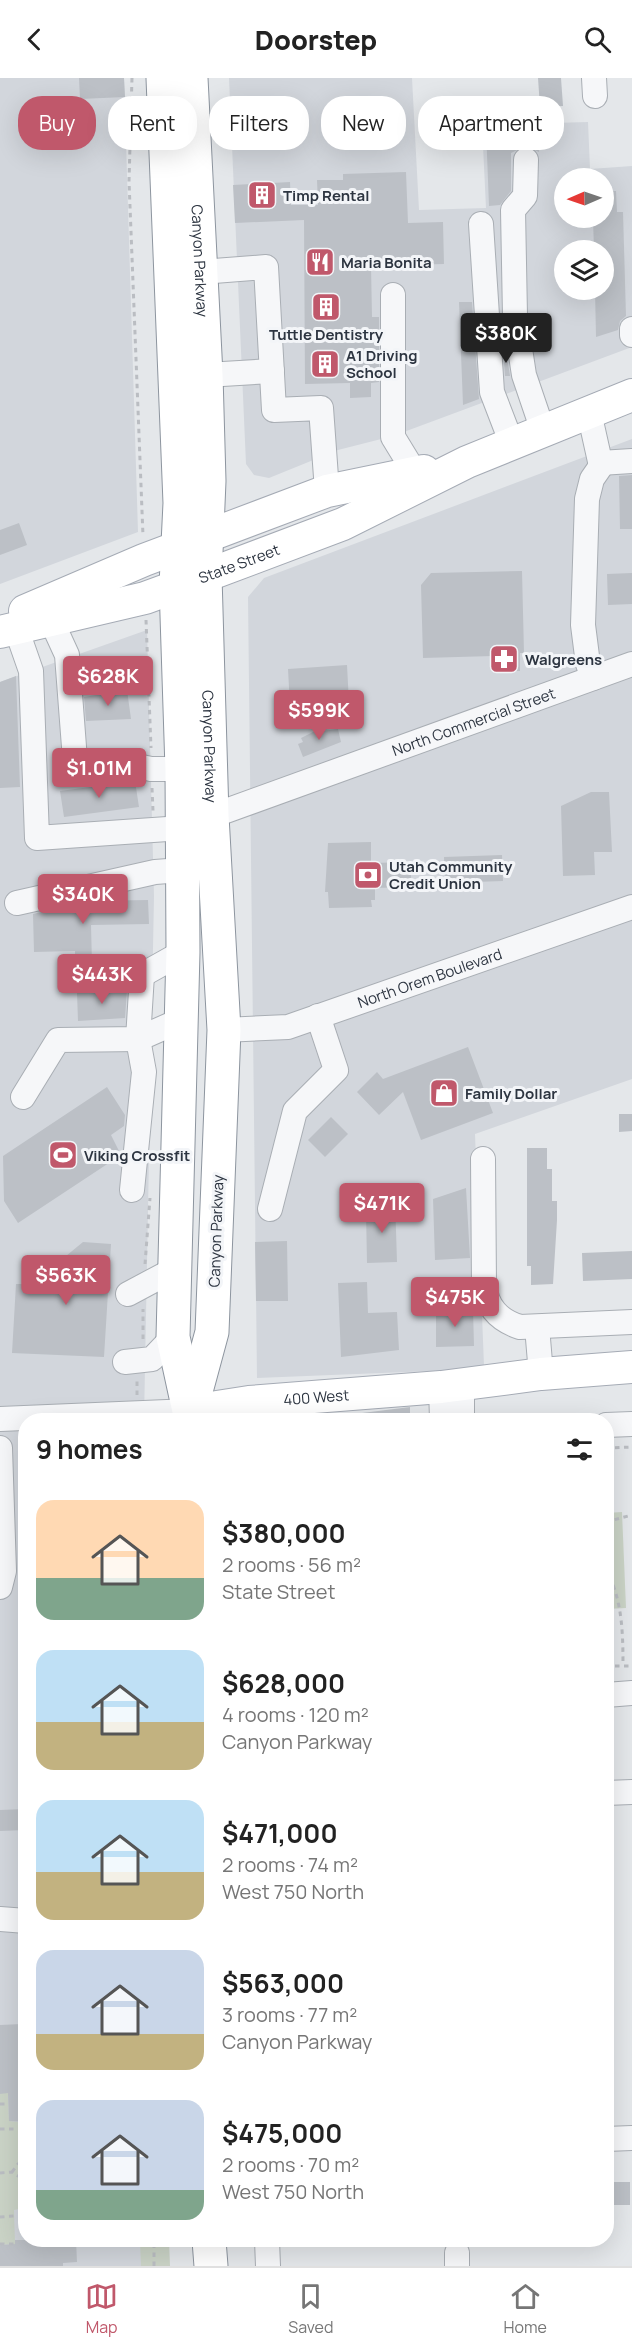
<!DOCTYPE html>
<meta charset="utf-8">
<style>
:root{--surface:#fff;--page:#f2f2f2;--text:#222;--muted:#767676;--line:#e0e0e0;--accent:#c0586b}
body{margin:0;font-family:Manrope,sans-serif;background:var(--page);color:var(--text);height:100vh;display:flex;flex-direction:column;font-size:22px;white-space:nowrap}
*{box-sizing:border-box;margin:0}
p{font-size:20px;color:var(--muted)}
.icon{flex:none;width:33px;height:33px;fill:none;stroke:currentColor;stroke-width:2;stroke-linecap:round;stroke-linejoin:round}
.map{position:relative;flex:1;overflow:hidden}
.drawer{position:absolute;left:18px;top:1335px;width:596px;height:834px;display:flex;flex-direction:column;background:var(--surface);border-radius:24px;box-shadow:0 6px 24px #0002}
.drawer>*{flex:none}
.top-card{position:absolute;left:18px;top:18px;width:597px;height:54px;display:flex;gap:12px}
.needle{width:39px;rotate:268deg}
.fabs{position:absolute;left:554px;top:90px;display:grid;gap:12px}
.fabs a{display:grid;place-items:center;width:60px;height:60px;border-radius:50%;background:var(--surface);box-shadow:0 6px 24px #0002;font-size:30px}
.price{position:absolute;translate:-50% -51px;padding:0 14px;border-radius:6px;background:var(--accent);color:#fff;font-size:20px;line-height:39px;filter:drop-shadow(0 2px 3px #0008)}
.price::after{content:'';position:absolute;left:50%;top:36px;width:18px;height:14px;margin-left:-9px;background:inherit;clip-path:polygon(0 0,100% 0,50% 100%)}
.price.selected{background:#222;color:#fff}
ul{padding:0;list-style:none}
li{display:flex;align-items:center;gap:18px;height:150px;padding:0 18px}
li span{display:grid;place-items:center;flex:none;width:168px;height:120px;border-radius:18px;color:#555}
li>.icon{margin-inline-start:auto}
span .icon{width:72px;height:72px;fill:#fffc;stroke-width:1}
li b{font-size:26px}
h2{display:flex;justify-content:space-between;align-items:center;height:72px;padding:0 18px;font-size:26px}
.chip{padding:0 21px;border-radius:24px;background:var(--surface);box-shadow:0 6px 24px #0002;font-size:21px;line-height:54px}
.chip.selected{background:var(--accent);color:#fff}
header{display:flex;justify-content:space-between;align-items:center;height:78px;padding:0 18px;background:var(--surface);font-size:27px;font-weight:800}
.tabs{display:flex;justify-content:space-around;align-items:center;height:84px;border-top:2px solid var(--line);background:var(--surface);font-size:16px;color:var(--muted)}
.tabs a{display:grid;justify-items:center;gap:3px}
.tabs .selected{color:var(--accent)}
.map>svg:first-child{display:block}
</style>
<header><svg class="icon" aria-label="back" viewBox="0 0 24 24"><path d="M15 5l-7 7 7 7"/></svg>Doorstep<svg class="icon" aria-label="search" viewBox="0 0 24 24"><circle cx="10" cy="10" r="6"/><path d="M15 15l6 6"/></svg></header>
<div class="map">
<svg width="632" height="2188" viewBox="0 0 632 2188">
<rect width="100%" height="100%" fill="#e4e7ea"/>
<!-- built -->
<path fill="#d2d6dc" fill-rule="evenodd" d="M0,0H124L138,454L0,506Z
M229,0H412L419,132L486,130L482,47L588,44L590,91L632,88V269L393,358L338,372L269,400L254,397L246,386ZM564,100H603V140H564ZM564,172H603V212H564Z
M632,361V1001L475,1056L484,1288L456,1292L257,1300L248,519L264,500Z
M147,552L154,818L144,1342H26V2162H166L167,2188H0V604Z"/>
<!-- green -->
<path fill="#cad3c6" d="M622,1434L626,1530L606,1531V1435Z
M0,2015H8L9,2043L19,2044L20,2060H25V2116L22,2117L24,2130L14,2132L15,2166L0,2167Z
M140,2162H169L170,2188H141Z"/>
<!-- building -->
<path fill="#bcc0c6" d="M79,0H124L125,19L80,21Z
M538,0H561L563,28L540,29Z
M538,48L539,74L526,68L511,75V113L500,127L489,128L486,51Z
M406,94L408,145L443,144L444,186L371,188L372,239H379V304L371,305V319L350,320V305L305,306L304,142L235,145L233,107L290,104L291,127H318L317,102H343V96Z
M603,113H616L617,134H623L626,238L620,243L618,252L596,259L595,212H603V172H594L593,140H603Z
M459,224H472L479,321L463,327Z
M503,271H506L510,298H505Z
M632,397V451H620L619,398Z
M19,445L27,467L0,477V452Z
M522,493L524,575H520V593H494L493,578L423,580L421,507L431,495Z
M632,495V526L608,527L607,496Z
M347,587L349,625L290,628L288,591Z
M16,598L20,709L0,710V604Z
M127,612L131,641L86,643L84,619Z
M338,651L341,664L303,679L298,666L303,664L301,660L313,654Z
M135,703L139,729L64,739L60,713Z
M591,714H609L612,774H594L595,797L563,798L561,728Z
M371,764V785L411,784V809L375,810V822H371L372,829L329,830L328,814H325L328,765Z
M502,777L503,803L445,805L444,779Z
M148,822L149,846L91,847L92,886L75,888V873L34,874L33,836L89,823Z
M127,912L125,940L78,943L77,915Z
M468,969L493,1035L421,1062L403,1014L379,1037L357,1014L377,994L383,1001Z
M107,1009L125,1037L124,1048L111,1057L121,1077L18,1145L4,1123L3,1078Z
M619,1036H632V1053L619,1054Z
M331,1039L348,1056L325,1079L308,1062Z
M527,1070H547V1091H552V1123H557V1142L553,1206L531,1207V1188H527Z
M466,1110L470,1180L435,1182L433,1121Z
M395,1121L397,1184L367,1185L366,1133Z
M287,1163L288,1223H256L255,1164Z
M83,1164L111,1166L104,1279L12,1275L16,1206H32Z
M632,1173V1201L583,1203L582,1175Z
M367,1204L368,1235L397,1234L399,1272L341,1279L338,1205Z
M473,1231L474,1268L436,1269V1232Z
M410,1329V1342H354V1336Z
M26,1731V1752L0,1753V1732Z
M22,1946V1960H26V2044L9,2043L8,2015L0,2016V1947Z
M606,2104H630V2127H606Z
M15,2162H76L77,2184L63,2185V2188H0V2167L15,2166Z"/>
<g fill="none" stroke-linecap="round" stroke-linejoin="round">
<!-- minor casing -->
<g stroke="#a9aeb4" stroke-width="26">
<g id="minor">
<path d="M594,0L595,18"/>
<path d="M526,82L525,118L513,132L515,238L524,297L543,353"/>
<path d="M481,146L492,314L512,366"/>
<path d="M201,194L266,189L274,332L321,330L327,413"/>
<path d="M393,217V359L415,395"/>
<path d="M632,251V257"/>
<path d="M206,297L272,293"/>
<path d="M589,334L601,388L592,401L587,421L583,547L588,586L593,600"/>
<path d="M600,385L632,383"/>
<path d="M51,542L67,577L76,695L132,687L151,691H182"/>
<path d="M16,550L31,593L37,760L182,750"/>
<path id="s1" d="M212,738L632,586"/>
<path d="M17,825L155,794L182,792"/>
<path d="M142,897L183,874"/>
<path d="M79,901L142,897L138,961L144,994L132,1112"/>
<path id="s2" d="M224,952L288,949L632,829"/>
<path d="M23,1019L58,962L138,961L181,942"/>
<path d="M483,1081L484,1207C487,1229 498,1242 520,1249L632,1244"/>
<path d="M270,1131L295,1033L336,992L318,938"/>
<path d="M128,1216L175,1191"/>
<path d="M537,1249L541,1296"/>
<path d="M125,1284L152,1281L173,1259"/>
<path d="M441,1309L442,1342"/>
<path d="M0,1341L191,1333"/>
<path d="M462,1342V1307"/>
<path d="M606,1347L632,1346"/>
<path d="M0,1370L4,1493L0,1509"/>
<path d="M606,1617L632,1615"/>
<path d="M606,1715L632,1714"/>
<path d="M0,1841L26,1843"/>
<path d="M606,2061L632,2060"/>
<path d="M267,2162L268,2188"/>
<path d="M457,2175V2188"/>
</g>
</g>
<!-- major casing -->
<g stroke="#a5abb5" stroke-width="34">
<g id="major">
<path d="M25,533L144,482L327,413L424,393"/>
<path id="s3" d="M0,554L145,520L205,498L343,446L467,384L632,317"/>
<path id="s4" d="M191,1333L249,1324L441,1309L541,1296L632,1289"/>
</g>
</g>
<!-- highway casing -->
<g stroke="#8d959f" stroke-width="35">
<g id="highway">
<path d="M163,0L180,425L176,507L182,691L183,874L173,1259L191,1342"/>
<path id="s5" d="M191,0L206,297L209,403L205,498L212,738L224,952L212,1254L192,1328"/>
<path d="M209,2162L211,2188"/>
</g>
</g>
<!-- path -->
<path stroke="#babdc2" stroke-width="3" stroke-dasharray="4.5 4.5" stroke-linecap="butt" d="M132,0L129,103L143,458
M146,542L151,670
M152,710L153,733
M145,1186L150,1120
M143,1261V1231
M137,1317V1302
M606,1370L632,1369
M606,1444L632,1437
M606,1491C622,1521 623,1553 623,1587
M606,1511L614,1506
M606,1588H632
M0,2026H9
M0,2051H19
M12,2094L18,2086L26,2083
M0,2095L12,2094L26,2103
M0,2139L14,2138
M0,2166H15
M154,2188V2162"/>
<!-- minor -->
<use href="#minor" stroke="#f6f7f9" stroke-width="24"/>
<!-- major -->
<use href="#major" stroke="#fff" stroke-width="32"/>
<!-- highway -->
<use href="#highway" stroke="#fff" stroke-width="33"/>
</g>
<!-- icons -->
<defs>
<g id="building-square" transform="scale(1.5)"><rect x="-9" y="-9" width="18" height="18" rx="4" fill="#c0586b" stroke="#f3f5f8"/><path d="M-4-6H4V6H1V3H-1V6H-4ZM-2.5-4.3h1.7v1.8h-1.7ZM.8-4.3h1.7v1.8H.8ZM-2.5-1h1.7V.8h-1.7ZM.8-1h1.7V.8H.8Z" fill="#fff"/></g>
<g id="restaurant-square" transform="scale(1.5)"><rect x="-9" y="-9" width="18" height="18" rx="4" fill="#c0586b" stroke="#f3f5f8"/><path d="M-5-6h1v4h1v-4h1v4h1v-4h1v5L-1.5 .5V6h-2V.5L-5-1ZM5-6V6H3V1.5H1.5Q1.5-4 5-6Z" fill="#fff"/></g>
<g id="pharmacy-square" transform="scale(1.5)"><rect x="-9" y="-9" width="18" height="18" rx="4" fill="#c0586b" stroke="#f3f5f8"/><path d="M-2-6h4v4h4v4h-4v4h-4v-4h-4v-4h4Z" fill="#fff"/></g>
<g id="bank-square" transform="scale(1.5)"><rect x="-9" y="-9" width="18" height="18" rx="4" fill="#c0586b" stroke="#f3f5f8"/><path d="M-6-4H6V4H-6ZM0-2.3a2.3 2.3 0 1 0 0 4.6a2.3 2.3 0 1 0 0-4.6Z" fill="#fff"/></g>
<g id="shop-square" transform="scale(1.5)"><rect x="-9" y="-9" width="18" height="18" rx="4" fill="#c0586b" stroke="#f3f5f8"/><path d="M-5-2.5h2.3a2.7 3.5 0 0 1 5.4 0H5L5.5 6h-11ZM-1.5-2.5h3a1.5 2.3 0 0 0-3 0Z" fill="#fff"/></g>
<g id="stadium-square" transform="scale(1.5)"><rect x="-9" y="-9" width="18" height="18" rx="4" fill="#c0586b" stroke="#f3f5f8"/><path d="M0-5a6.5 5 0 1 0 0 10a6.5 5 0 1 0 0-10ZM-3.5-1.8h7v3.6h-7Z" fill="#fff"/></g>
</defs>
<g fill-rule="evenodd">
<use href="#building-square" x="262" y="117"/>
<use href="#restaurant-square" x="320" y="184"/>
<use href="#building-square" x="326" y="229"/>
<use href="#building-square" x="325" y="286"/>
<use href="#pharmacy-square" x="504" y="581"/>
<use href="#bank-square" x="368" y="797"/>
<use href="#shop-square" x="444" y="1015"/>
<use href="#stadium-square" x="63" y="1077"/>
</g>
<g text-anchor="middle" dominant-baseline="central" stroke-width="6" stroke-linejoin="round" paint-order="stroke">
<!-- poi labels -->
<g font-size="15" font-weight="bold" fill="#2d3541" stroke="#f3f5f8" text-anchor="start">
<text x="283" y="117">Timp Rental</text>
<text x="341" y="184">Maria Bonita</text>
<text x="326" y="256" text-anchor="middle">Tuttle Dentistry</text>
<text x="346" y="277">A1 Driving<tspan x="346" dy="17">School</tspan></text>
<text x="525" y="581">Walgreens</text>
<text x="389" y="788">Utah Community<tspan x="389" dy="17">Credit Union</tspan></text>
<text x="465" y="1015">Family Dollar</text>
<text x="84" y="1077">Viking Crossfit</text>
</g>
<!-- street labels -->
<g font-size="15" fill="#2d3541" stroke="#f3f5f8">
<text stroke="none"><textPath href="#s5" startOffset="183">Canyon Parkway</textPath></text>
<text stroke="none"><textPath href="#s3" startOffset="249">State Street</textPath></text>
<text stroke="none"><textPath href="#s1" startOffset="278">North Commercial Street</textPath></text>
<text stroke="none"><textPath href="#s5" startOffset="669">Canyon Parkway</textPath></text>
<text stroke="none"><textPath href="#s2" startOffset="214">North Orem Boulevard</textPath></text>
<text transform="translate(216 1153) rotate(-88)">Canyon Parkway</text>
<text stroke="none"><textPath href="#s4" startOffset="126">400 West</textPath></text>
</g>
</g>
</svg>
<div class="fabs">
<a><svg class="needle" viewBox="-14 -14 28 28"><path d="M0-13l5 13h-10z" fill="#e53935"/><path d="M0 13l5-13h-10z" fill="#767676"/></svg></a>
<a><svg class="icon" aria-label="layers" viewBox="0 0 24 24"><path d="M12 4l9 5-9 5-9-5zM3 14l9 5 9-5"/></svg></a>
</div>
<b class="price selected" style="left:506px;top:286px">$380K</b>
<b class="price" style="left:108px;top:629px">$628K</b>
<b class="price" style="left:319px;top:663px">$599K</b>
<b class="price" style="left:99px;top:721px">$1.01M</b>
<b class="price" style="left:83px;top:847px">$340K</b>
<b class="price" style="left:102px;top:927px">$443K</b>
<b class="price" style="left:382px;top:1156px">$471K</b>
<b class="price" style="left:66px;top:1228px">$563K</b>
<b class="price" style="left:455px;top:1250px">$475K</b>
<div class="top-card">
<a class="chip selected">Buy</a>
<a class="chip">Rent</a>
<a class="chip">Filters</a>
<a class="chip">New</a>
<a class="chip">Apartment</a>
</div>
<section class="drawer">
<h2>9 homes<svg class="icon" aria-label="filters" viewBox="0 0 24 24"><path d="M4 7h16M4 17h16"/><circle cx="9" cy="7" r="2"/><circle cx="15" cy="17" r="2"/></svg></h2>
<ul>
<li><span style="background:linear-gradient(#ffd9b3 65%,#7fa58c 0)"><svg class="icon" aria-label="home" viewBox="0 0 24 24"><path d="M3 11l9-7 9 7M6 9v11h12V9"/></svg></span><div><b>$380,000</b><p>2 rooms · 56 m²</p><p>State Street</p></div></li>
<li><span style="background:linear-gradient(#bfe0f5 60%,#c2b280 0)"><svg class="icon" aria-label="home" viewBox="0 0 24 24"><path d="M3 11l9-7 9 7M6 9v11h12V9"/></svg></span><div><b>$628,000</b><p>4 rooms · 120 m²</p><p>Canyon Parkway</p></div></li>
<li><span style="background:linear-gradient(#bfe0f5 60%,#c2b280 0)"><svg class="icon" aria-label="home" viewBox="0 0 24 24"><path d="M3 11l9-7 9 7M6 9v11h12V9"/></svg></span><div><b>$471,000</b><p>2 rooms · 74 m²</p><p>West 750 North</p></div></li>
<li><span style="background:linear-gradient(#c9d6e8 70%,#c2b280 0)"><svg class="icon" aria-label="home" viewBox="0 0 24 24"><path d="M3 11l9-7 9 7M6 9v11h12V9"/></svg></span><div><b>$563,000</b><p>3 rooms · 77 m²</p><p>Canyon Parkway</p></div></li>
<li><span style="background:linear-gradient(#c9d6e8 75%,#7fa58c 0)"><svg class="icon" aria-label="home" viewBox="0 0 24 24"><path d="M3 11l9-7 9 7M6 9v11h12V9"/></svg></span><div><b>$475,000</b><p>2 rooms · 70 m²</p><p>West 750 North</p></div></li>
</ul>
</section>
</div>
<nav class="tabs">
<a class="selected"><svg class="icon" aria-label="map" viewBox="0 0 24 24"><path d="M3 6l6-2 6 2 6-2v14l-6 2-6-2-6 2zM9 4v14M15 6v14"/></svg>Map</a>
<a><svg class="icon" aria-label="saved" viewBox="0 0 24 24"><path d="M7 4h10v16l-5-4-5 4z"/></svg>Saved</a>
<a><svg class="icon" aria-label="home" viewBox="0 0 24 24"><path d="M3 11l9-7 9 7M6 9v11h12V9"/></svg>Home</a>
</nav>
